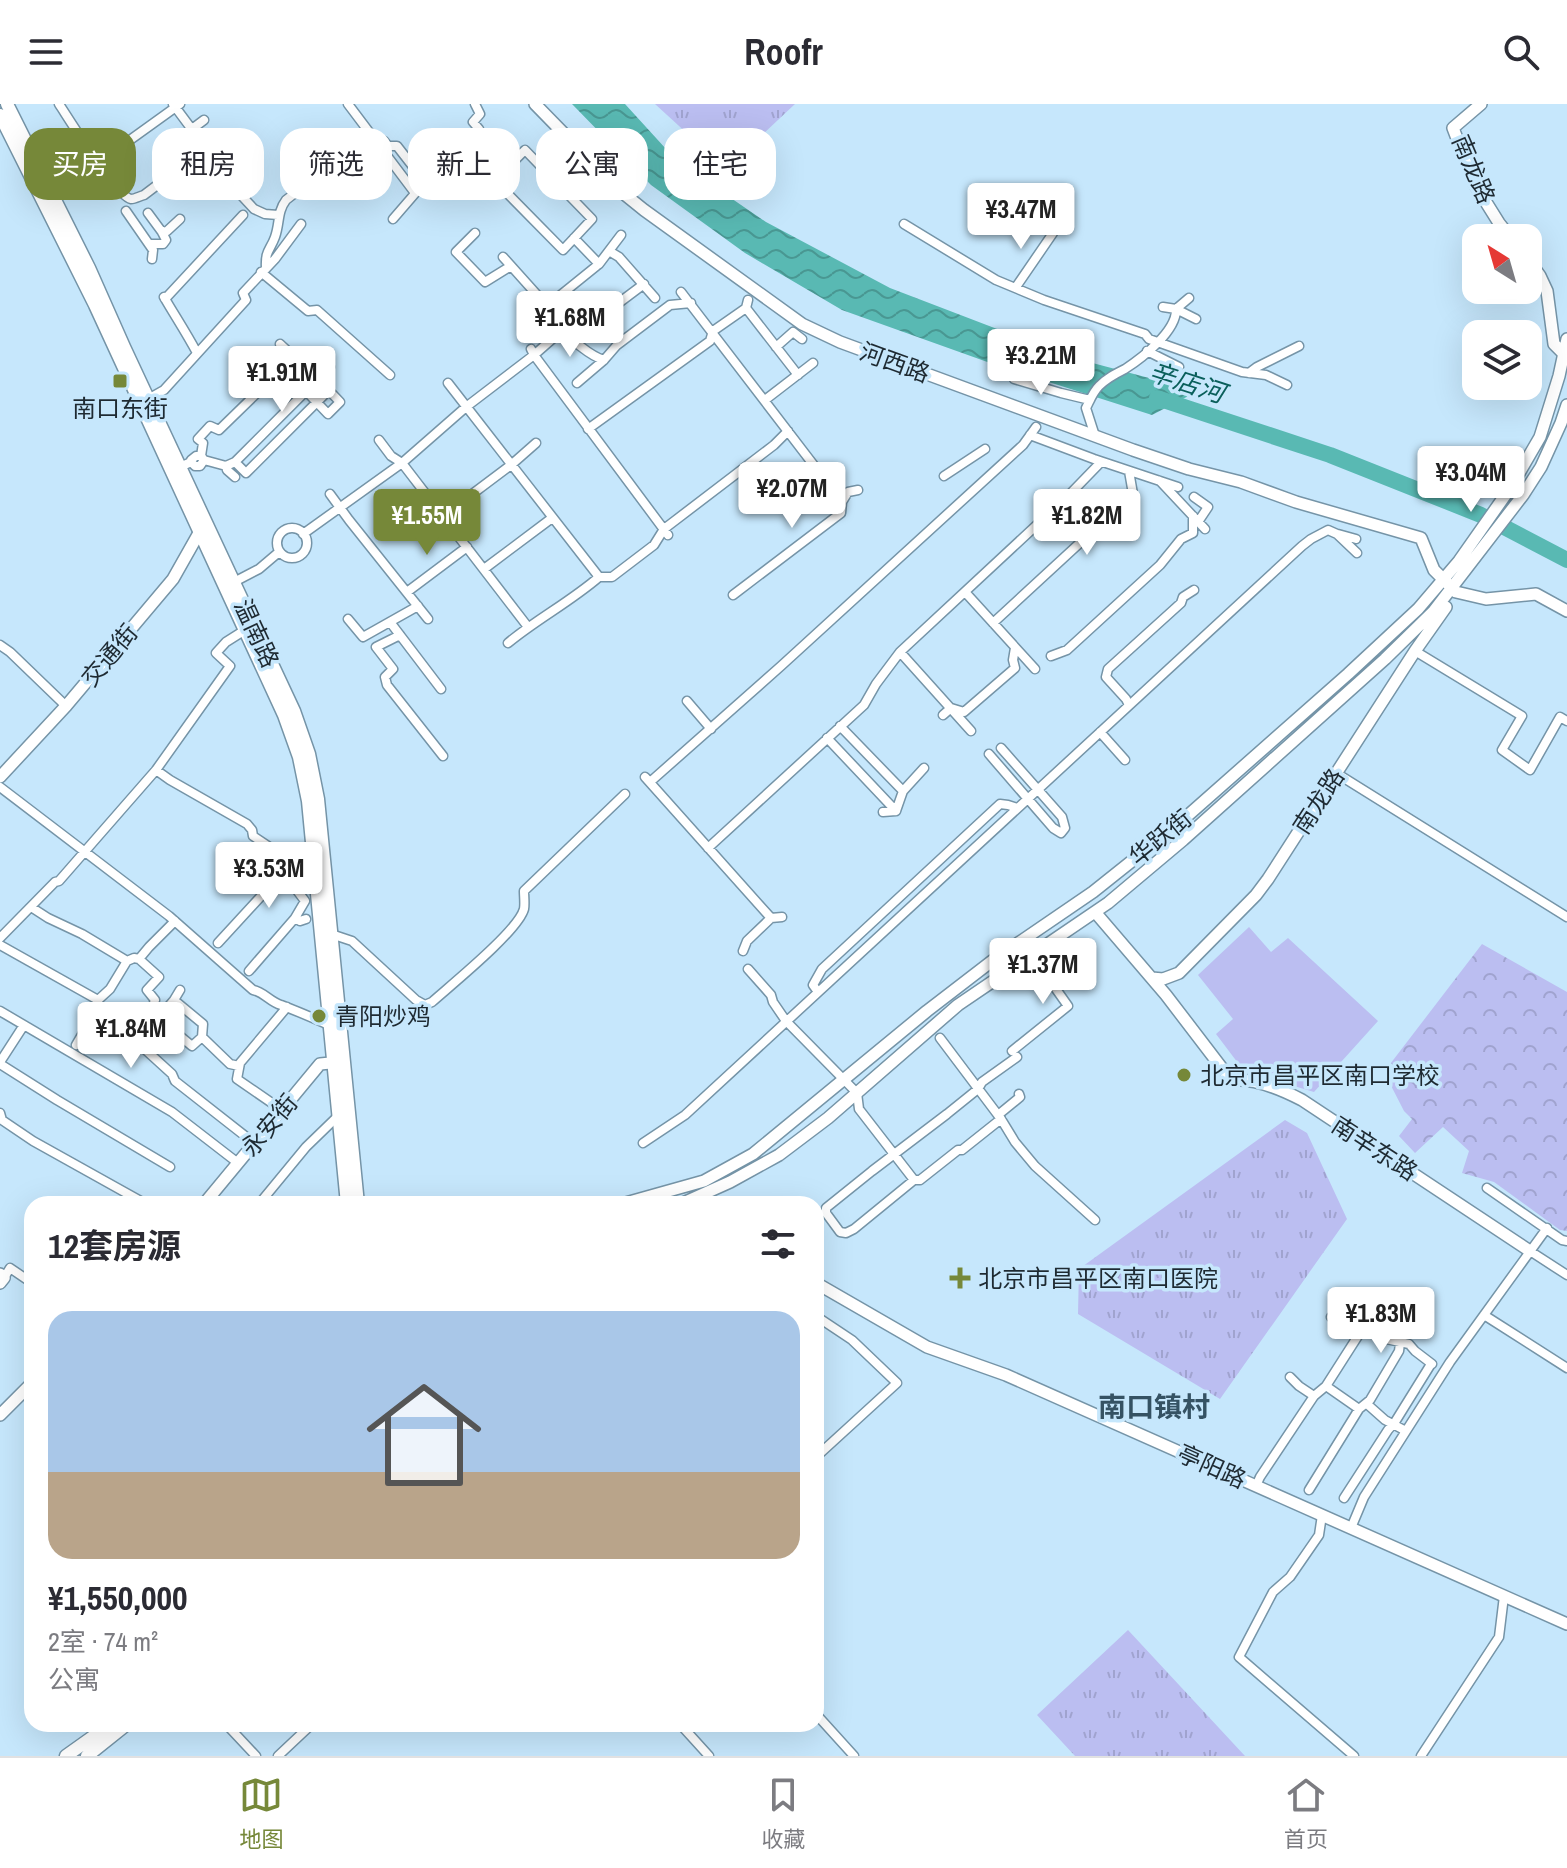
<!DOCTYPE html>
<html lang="zh">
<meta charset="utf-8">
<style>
:root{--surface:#fff;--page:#f2f2f3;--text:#2b2b33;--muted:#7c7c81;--line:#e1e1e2;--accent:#768839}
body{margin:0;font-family:"Archivo Narrow","Noto Sans SC",sans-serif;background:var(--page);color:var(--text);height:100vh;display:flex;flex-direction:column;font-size:30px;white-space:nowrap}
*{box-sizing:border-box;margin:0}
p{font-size:26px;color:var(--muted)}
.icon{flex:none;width:44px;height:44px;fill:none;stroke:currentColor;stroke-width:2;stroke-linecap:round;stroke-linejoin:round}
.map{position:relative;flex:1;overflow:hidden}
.drawer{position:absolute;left:24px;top:1092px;width:800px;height:536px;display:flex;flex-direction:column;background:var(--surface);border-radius:24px;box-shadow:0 8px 32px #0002}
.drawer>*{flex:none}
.top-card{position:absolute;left:24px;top:24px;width:800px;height:72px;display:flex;gap:16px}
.needle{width:52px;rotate:323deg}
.buttons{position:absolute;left:1462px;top:120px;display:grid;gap:16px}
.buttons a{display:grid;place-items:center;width:80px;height:80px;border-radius:16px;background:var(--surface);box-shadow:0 8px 32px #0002;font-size:40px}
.price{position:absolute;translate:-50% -68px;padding:0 18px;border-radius:8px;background:#fff;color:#222;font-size:26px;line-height:52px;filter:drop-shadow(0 2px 4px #0008)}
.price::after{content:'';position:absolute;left:50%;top:48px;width:24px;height:18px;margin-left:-12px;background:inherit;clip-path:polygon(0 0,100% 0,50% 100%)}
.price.current{background:var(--accent);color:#fff}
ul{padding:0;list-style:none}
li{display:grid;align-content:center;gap:16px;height:424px;padding:0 24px}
li span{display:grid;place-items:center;height:248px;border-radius:24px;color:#555}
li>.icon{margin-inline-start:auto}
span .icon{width:144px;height:144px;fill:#fffc;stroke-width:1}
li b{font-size:34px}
h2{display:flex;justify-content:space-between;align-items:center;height:96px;padding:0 24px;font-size:34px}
.pill{padding:0 28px;border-radius:24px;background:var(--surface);box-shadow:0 8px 32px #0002;font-size:28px;line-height:72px}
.pill.current{background:var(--accent);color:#fff}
header{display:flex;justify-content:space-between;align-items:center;height:104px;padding:0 24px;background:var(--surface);font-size:36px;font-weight:800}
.dock{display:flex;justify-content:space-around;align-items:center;height:112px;border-top:2px solid var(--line);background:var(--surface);font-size:22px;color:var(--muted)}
.dock a{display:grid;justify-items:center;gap:4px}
.dock .current{color:var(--accent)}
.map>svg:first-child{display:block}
</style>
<header><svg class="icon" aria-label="menu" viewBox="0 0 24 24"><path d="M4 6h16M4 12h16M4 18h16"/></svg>Roofr<svg class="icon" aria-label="search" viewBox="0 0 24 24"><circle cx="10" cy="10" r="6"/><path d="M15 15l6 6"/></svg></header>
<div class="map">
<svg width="1567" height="1652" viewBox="0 0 1567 1652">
<defs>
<pattern id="grass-tufts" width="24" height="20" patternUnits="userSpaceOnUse" patternTransform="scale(2)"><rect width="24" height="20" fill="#bbbef1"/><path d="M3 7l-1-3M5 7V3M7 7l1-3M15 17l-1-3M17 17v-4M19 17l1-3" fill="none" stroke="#a0a3cf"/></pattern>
<pattern id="forest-crowns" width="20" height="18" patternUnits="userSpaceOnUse" patternTransform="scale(2)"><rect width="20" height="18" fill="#bbbef1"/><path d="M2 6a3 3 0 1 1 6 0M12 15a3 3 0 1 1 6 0" fill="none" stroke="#a0a3cf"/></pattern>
<pattern id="water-waves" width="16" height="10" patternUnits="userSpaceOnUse" patternTransform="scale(2)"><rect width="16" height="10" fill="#59b9b3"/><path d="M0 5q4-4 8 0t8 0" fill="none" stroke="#499792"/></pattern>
</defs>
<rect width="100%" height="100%" fill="#c6e7fc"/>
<!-- grass -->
<path fill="url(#grass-tufts)" d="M655,0H795L726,65Z
M1285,1016L1307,1029L1347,1115L1220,1295L1078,1210L1079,1165Z
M1128,1526L1245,1652H1075L1037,1611Z"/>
<!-- forest -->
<path fill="url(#forest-crowns)" d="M1482,840L1567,888V1127L1560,1126L1494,1078L1462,1069L1469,1047L1443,1023L1415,1049L1399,1032L1412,1015L1404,1007L1384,968Z"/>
<!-- garden -->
<path fill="#bbbef1" d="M1249,823L1271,848L1288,834L1378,917L1314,988L1244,967L1216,930L1233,915L1198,871Z"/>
<!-- water -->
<path fill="url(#water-waves)" d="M572,0H625L677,57L766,118L890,184L1070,253L1198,287L1152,311L993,260L842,206L745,149L651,81Z"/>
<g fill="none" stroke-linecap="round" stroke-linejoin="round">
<!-- river -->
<path stroke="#59b9b3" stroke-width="16" d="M1157,294L1330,351L1481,411L1567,456"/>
<!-- street casing -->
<g stroke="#7594a7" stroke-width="11">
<path id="street" d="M59,0C69,15 117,93 131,95C135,95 140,92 144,91L206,44
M173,0L240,90L254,105L265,110L278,111
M348,0L415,89
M192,25L204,16
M371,30L384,37L388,42H397L425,78
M219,62L231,54
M83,71L91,84L101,87
M499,81L563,146L592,115L525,46L504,67
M53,91L71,82L98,59L180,0
M126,107L153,146L152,155
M148,109L162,128L166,136L163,140H149
M393,115L444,56L479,25L473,18L480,10L475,0
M904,120L996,176L1044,196L1145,230L1149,235L1242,268L1266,271L1287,281
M162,128L167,127L180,115
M475,129L456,148L485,178L511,162
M574,134L599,160
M609,147L619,153L655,194
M503,153L547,202
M266,164C265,146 270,147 275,133C280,119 277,108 286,96L371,30
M261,168L308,207L317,206L390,271
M1016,183L1053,129L1055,122
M681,188L842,398
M164,193C175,212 187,230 197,249
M165,195L243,111
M748,196L746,204L798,271
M1163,203L1176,205L1196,215
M584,225L644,180
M559,229L560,218L547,202L599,160L621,131
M776,243L793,228L802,235
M531,245L534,251L668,431
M1147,247L1179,263
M1249,269L1257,263L1299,242
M1014,275L1061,289L1090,296
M448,279L599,473
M577,279L604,256L617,241L670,201L691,199
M306,287L328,310L340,298L318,275
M148,295L164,286L246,196L243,189L275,155L301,120
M765,296L813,259
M588,325L710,237L713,227L746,204
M1030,331L1094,355L1178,383
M1095,332L1086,304C1090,296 1093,288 1099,282C1107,274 1115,270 1125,265C1142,254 1177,227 1176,205L1189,194
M379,336L391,352L402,359L528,523
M201,352L203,339L198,335L210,322L219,326L294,253L280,240
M204,356L226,362L235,358L330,263
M235,358L246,369L329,286
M226,362L227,366L235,373
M180,363L191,358V356L196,352H201L204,356L200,362H195L191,358
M944,372L985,345
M1160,377L1205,425
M330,390L349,416L428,515
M1194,393L1208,403L1198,418
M443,412L511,361L536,339
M277 439a15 15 0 1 1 30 0a15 15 0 1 1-30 0Z
M303,430L402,359L466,303L534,251L559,229C576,235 586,251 604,256
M1338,430L1356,435
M484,465L552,414
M234,478L259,465L279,448
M407,488L467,443
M965,488L1035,565
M733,491L841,409L842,398L848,388L858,386
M348,515L363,533L418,502
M390,518L441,585
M993,519L1133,390L1129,367
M400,531L376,543L393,565L385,573L387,581L443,652
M508,539C537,515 570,498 599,473H612L654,441L664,425L774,341L788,327
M0,541L10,548L66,602
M1415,547L1522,612L1502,646L1530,666L1560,613L1567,617
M900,548L971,627
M1051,552L1067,546L1160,461L1181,435L1193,429V412
M687,597L711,625
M1129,601L1126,595L1106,573L1108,565L1181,499L1183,493L1194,486
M943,611L951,604L964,608L1015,564L1013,556L1015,544
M840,622L903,687
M1100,628L1125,656
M827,634L896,707
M989,650L1053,724L1061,729L1065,724L1062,713L1001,644
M156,666L170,676L247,720L252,726L253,732L268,742L287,759L314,754
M1336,669L1567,813
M645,673L771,814
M650,678L781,562L1023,341L1036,323
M0,683L169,812L253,886C264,888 270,898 281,901C297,907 313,914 329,921
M883,708L896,707L903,687L924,664
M708,744L864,601L876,580L900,548L1069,391L1101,358
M31,803L48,814L82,830L127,857
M295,814L300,817L306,815
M331,830L352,837L416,896L425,901L432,898C451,881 518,827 524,805C525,800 524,792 524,787L625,690
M0,834L55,778L59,777L156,666L230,562L216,549L226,538L245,526
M218,839L287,764V759
M0,841L98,896
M743,847L747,837L771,814L782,813
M139,855L159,873L147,886L155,896L151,908L192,942L202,933
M748,865L771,891L773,898L786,917L857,989L859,1005L914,1076
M249,867L295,814L305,797L293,781L280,769
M818,888L813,881L822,865L1000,700L1008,701L1017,704
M174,896L203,920L202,933L230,960L239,962
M0,907L172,1008L238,1059
M940,934L1001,1015L1015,1038L1035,1062L1095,1116
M138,939L172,970L175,977L254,1039
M76,941L97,905L98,896L110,885L127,857L134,854L139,855L149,843L175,817
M135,941L174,896L180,886
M1012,947L1068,902L1032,851
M0,958L24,921
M0,960L57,996L170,1063
M282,1006L237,975L240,959L287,903
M0,1009L2,1016L33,1037L146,1100
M998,1011L1020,993L1019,990
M1001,1015L962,1046H958L920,1076H914L854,1125L846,1129L840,1128L826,1109V1104L872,1067L947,1010L978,985L982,978L1017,953
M643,1039L685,1011L1302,442L1311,435L1328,426L1337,430L1357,449
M1487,1084L1562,1136L1567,1137
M259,1100L306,1043L338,1012
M1530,1147L1567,1171
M4,1174L10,1164L32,1179
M1484,1211L1567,1264
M816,1212L852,1236L897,1279L816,1353
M1331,1213L1363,1224L1386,1235L1409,1240L1415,1247L1432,1260
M1290,1273L1299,1282L1314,1292
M1326,1282L1359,1305
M1367,1300L1385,1316L1406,1327
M1256,1382L1260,1373L1314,1292L1326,1282L1363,1224
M1309,1386L1359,1305L1370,1296L1399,1247L1400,1239
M1344,1394L1388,1326L1395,1318L1431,1260
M1322,1411L1319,1431L1290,1473L1273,1488L1239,1553L1354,1652
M1351,1424L1364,1393L1450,1258L1547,1124
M816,1610L854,1652
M226,1620L256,1652
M680,1620L709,1652
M278,1652L312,1620
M1421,1652L1499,1533L1504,1492"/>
</g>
<!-- secondary casing -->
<g stroke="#7594a7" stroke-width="14">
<path id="secondary" d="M535,0L618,85L644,106L802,220L840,238L1133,346L1189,365L1241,378L1296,398L1421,434L1434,466L1456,488L1486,495L1536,490L1567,507
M1481,0L1453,24L1474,79L1499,119L1511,134
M1528,155L1540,172L1547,187L1554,240L1567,253
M0,673L66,602L173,475L199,429L206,426
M1095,808L1166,891L1231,976C1255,974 1281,985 1302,996L1530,1147
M1152,874L1163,875L1179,869L1256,791L1268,775L1415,547L1446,503
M204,1100L320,960L341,958
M622,1100L704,1077L753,1050L927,907L992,857L1093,788L1177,721L1348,570L1418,505L1459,457L1511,383L1540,333L1559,272L1567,235
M681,1100L730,1078L779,1051L828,1014L958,901L1108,799L1183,736L1385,555L1433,508L1523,391L1541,363L1561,319L1567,301
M0,1170L4,1174L0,1179
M816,1179L927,1243L1006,1271L1567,1520
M0,1311L32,1279"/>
</g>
<!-- primary casing -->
<g stroke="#7594a7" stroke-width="15">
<path id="primary" d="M7,0L89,164L124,243L294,607L309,650L318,695L358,1100
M0,11L95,201L284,611L299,653L308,697L347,1100
M66,1652L111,1620
M87,1652L127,1620"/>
</g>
<!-- street -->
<use href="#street" stroke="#fff" stroke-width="8"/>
<!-- secondary -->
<use href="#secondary" stroke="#fff" stroke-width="11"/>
<!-- primary -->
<use href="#primary" stroke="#fff" stroke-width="12"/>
</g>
<!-- markers -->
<g fill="#768839" stroke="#c6e7fc" stroke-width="3">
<rect x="112" y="269" width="16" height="16" rx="4"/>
<circle cx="319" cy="912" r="8"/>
<circle cx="1184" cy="971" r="8"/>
<path d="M956 1162h8v8h8v8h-8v8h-8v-8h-8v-8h8z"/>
</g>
<g text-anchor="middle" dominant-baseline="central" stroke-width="7" stroke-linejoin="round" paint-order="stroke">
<!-- street labels -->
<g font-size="24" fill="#1e2a32" stroke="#c6e7fc">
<text transform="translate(1474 65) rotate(67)">南龙路</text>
<text transform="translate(895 258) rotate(20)">河西路</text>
<text transform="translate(257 529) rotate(65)">温南路</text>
<text transform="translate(109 551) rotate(-50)">交通街</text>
<text transform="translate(1318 697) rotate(-57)">南龙路</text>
<text transform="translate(1160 733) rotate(-39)">华跃街</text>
<text transform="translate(269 1021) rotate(-50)">永安街</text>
<text transform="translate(1375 1044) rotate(33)">南辛东路</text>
<text transform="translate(1212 1362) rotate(24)">亭阳路</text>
</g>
<!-- poi labels -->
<g font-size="24" fill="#1e2a32" stroke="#c6e7fc" text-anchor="start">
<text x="120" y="304" text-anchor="middle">南口东街</text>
<text x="335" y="912">青阳炒鸡</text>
<text x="1200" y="971">北京市昌平区南口学校</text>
<text x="978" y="1174">北京市昌平区南口医院</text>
</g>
<!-- water labels -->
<g font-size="26" font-style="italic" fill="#0a5f5b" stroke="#c6e7fc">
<text transform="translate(1187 278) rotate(18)">辛店河</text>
</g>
<!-- quarter labels -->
<g font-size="28" font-weight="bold" fill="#355263" stroke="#c6e7fc">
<text x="1154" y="1303">南口镇村</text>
</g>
</g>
</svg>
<div class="buttons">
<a><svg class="needle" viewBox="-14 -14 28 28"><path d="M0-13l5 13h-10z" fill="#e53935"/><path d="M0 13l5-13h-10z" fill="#7c7c81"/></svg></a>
<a><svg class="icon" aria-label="layers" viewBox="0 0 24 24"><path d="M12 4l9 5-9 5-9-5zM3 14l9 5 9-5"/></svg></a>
</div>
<b class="price" style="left:1021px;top:147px">¥3.47M</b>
<b class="price" style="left:570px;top:255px">¥1.68M</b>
<b class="price" style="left:1041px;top:293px">¥3.21M</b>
<b class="price" style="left:282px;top:310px">¥1.91M</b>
<b class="price" style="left:1471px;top:410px">¥3.04M</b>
<b class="price" style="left:792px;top:426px">¥2.07M</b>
<b class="price current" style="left:427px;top:453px">¥1.55M</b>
<b class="price" style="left:1087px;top:453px">¥1.82M</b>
<b class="price" style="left:269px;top:806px">¥3.53M</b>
<b class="price" style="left:1043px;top:902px">¥1.37M</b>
<b class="price" style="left:131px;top:966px">¥1.84M</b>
<b class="price" style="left:1381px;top:1251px">¥1.83M</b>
<div class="top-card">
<a class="pill current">买房</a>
<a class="pill">租房</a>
<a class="pill">筛选</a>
<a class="pill">新上</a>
<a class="pill">公寓</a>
<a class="pill">住宅</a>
</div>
<section class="drawer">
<h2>12套房源<svg class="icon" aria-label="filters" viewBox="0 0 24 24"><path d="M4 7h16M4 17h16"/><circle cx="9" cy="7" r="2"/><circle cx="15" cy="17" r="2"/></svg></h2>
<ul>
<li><span style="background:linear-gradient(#a9c7e8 65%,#b9a48a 0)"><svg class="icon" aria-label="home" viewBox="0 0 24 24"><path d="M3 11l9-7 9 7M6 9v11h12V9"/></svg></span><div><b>¥1,550,000</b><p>2室 · 74 m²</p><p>公寓</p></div></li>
</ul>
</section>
</div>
<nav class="dock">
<a class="current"><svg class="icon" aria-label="map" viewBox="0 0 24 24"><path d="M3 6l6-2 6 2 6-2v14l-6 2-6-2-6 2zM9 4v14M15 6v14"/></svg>地图</a>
<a><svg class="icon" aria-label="saved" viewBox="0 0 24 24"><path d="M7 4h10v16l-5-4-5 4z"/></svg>收藏</a>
<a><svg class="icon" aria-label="home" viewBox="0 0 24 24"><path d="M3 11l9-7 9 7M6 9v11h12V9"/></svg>首页</a>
</nav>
